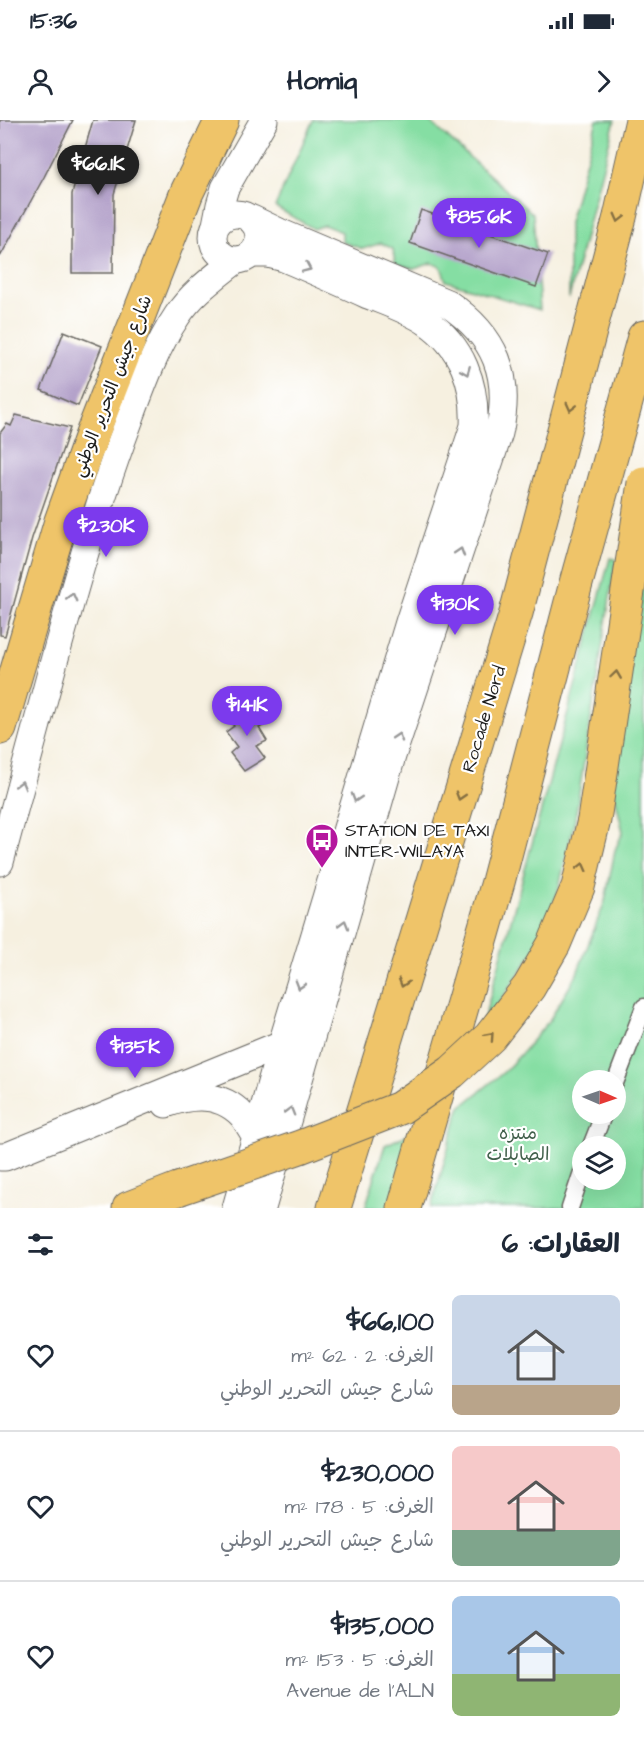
<!DOCTYPE html>
<html lang="ar">
<meta charset="utf-8">
<style>
:root{--surface:#fff;--page:#f2f2f3;--text:#1f2937;--muted:#747a83;--line:#e0e1e3;--accent:#7c3aed}
body{margin:0;font-family:"Architects Daughter","Playpen Sans Arabic",sans-serif;background:var(--page);color:var(--text);direction:rtl;height:100vh;display:flex;flex-direction:column;font-size:22px;white-space:nowrap}
*{box-sizing:border-box;margin:0}
p{font-size:20px;color:var(--muted)}
.icon{flex:none;width:33px;height:33px;fill:none;stroke:currentColor;stroke-width:2;stroke-linecap:round;stroke-linejoin:round}
.map{position:relative;height:1088px;overflow:hidden;direction:ltr}
.drawer{display:flex;flex-direction:column;background:var(--surface);flex:1}
.drawer>*{flex:none}
.needle{width:39px;rotate:92deg}
.buttons{position:absolute;left:572px;top:950px;display:grid;gap:12px}
.buttons a{display:grid;place-items:center;width:54px;height:54px;border-radius:50%;background:var(--surface);box-shadow:0 6px 24px #0002;font-size:30px}
.price{position:absolute;translate:-50% -51px;padding:0 14px;border-radius:21px;background:var(--accent);color:#fff;font-size:20px;line-height:39px;filter:drop-shadow(0 2px 3px #0008)}
.price::after{content:'';position:absolute;left:50%;top:36px;width:18px;height:14px;margin-left:-9px;background:inherit;clip-path:polygon(0 0,100% 0,50% 100%)}
.price.active{background:#222;color:#fff}
ul{padding:0;list-style:none}
li{display:flex;align-items:center;gap:18px;height:150px;padding:0 24px}
li+li{border-top:2px solid var(--line)}
li span{display:grid;place-items:center;flex:none;width:168px;height:120px;border-radius:9px;color:#555}
li>.icon{margin-inline-start:auto}
span .icon{width:72px;height:72px;fill:#fffc;stroke-width:1}
li b{font-size:26px}
h2{display:flex;justify-content:space-between;align-items:center;height:72px;padding:0 24px;font-size:26px}
.status{display:flex;justify-content:space-between;align-items:center;height:42px;padding:0 30px;background:var(--surface);direction:ltr}
.status svg{height:16px;fill:currentColor}
header{display:flex;justify-content:space-between;align-items:center;height:78px;padding:0 24px;background:var(--surface);font-size:27px;font-weight:700}
.map>svg:first-child{display:block}
</style>
<div class="status"><b>15:36</b><svg viewBox="0 0 49 12"><path d="M0 12V9h3v3zM5 12V6h3v6zM10 12V3h3v9zM15 12V0h3v12zM26 1h20v11H26zM47 4h2v5h-2z"/></svg></div>
<header><svg class="icon" aria-label="forward" viewBox="0 0 24 24"><path d="M9 5l7 7-7 7"/></svg>Homiq<svg class="icon" aria-label="person" viewBox="0 0 24 24"><circle cx="12" cy="8" r="4"/><path d="M4 21q1-7 8-7t8 7"/></svg></header>
<div class="map">
<svg width="644" height="1088" viewBox="0 0 644 1088">
<rect width="100%" height="100%" fill="#fff"/>
<filter id="ink" filterUnits="userSpaceOnUse"><feTurbulence type="fractalNoise" baseFrequency=".0167" numOctaves="2"/><feDisplacementMap in="SourceGraphic" scale="12" xChannelSelector="R" yChannelSelector="G"/><feConvolveMatrix kernelMatrix="1 2 1 2 8 2 1 2 1" color-interpolation-filters="sRGB"/></filter>
<filter id="wash" filterUnits="userSpaceOnUse"><feTurbulence type="fractalNoise" baseFrequency=".008" numOctaves="4" result="noise"/><feDisplacementMap in="SourceGraphic" scale="24" xChannelSelector="R" yChannelSelector="G"/><feGaussianBlur stdDeviation="1.35" result="paint"/><feColorMatrix in="noise" values="0 0 0 0 0 0 0 0 0 0 0 0 0 0 0 0 0 1.4 0 .05"/><feComposite in="paint" operator="in"/></filter>
<g filter="url(#wash)">
<rect width="100%" height="100%" fill="#f6f0e0"/>
<!-- green -->
<path fill="#85dea3" stroke="#507d60" stroke-width="1.5" fill-rule="evenodd" d="M313,0H428L533,94L540,190L446,161L441,147L432,143L414,149L395,144L393,129L381,123L363,129L342,122V112L324,105L314,109L275,87Z
M597,0H615L569,178V102Z
M644,434V1088H431L457,997L461,987L505,951L520,935L549,901L576,856L605,781L615,730L623,712L611,658ZM582,960H615V993H582ZM582,1026H615V1059H582Z
M610,438L616,439L575,699L558,771L539,824L481,910Z
M417,1010L393,1088H365L385,1025Z"/>
<g id="blocks">
<!-- building -->
<path fill="#b4a2ca" d="M0,0H73L44,57L0,137Z
M93,0H136L114,74L113,153H72V74Z
M421,90L548,134L536,167L410,123Z
M64,211L102,226L78,286L41,270Z
M16,295L70,308L32,418L5,516L0,515V313L7,304L11,306Z
M255,586L266,604L259,608L267,621L256,626L265,638L244,651L230,633L237,627L226,612L234,606L228,598Z"/>
</g>
</g>
<g filter="url(#ink)">
<use href="#blocks" fill-opacity="0" stroke="#686661" stroke-width="1.5"/>
<g fill="none" stroke-linecap="round" stroke-linejoin="round">
<!-- pedestrian casing -->
<g stroke="#686661" stroke-width="19">
<path id="pedestrian" d="M615,963L644,887
M591,1026L604,993
M570,1088L582,1052"/>
</g>
<!-- tertiary casing -->
<g stroke="#686661" stroke-width="29">
<path id="tertiary" d="M213 117a23 23 0 1 1 46 0a23 23 0 1 1-46 0Z
M252,99L279,112L447,183C496,216 512,256 499,313L392,636L262,1088
M216,105L220,85L225,68L264,0
M0,742C18,676 35,611 53,545C74,469 95,394 122,320C138,278 152,233 177,196C192,173 215,157 236,140
M166,984C192,974 221,973 242,995C247,1001 251,1009 255,1015
M0,1037H5L282,924
M236,1088L282,924L410,499L474,306C476,264 462,226 427,202C409,190 388,183 368,175C340,162 312,150 284,138L268,134H252"/>
</g>
<!-- trunk casing -->
<g stroke="#686661" stroke-width="35">
<path id="trunk" d="M0,608L61,401L93,312L187,72L222,0
M129,1088L178,1069"/>
</g>
<!-- motorway casing -->
<g stroke="#686661" stroke-width="35">
<path id="motorway" d="M334,1088L516,493L620,97L642,0
M404,1088L498,762L575,467L644,217"/>
</g>
<!-- pedestrian -->
<use href="#pedestrian" stroke="#fff" stroke-width="16"/>
<!-- tertiary -->
<use href="#tertiary" stroke="#fff" stroke-width="27"/>
<!-- trunk -->
<use href="#trunk" stroke="#efc469" stroke-width="33"/>
<!-- motorway -->
<use href="#motorway" stroke="#efc469" stroke-width="33"/>
<!-- trunk-bridge casing -->
<g stroke="#686661" stroke-width="35" stroke-linecap="butt">
<path id="trunk-bridge" d="M178,1069L300,1027L400,988L452,952L490,917L529,867L554,824L578,767L594,700L644,363"/>
</g>
<!-- trunk-bridge -->
<use href="#trunk-bridge" stroke="#efc469" stroke-width="33"/>
</g>
<!-- one-way arrows -->
<defs><path id="oneway-chevron" d="M-2-3.5L2.5 0L-2 3.5" fill="none" stroke-width="1.6" stroke-linecap="round" stroke-linejoin="round" transform="scale(1.5)"/></defs>
<g stroke="#867042">
<use href="#oneway-chevron" transform="translate(619 98) rotate(104)"/>
<use href="#oneway-chevron" transform="translate(571 287) rotate(104)"/>
<use href="#oneway-chevron" transform="translate(616 555) rotate(-82)"/>
<use href="#oneway-chevron" transform="translate(460 676) rotate(107)"/>
<use href="#oneway-chevron" transform="translate(582 747) rotate(-76)"/>
<use href="#oneway-chevron" transform="translate(403 863) rotate(107)"/>
<use href="#oneway-chevron" transform="translate(490 916) rotate(-48)"/>
</g>
<g stroke="#999">
<use href="#oneway-chevron" transform="translate(307 148) rotate(24)"/>
<use href="#oneway-chevron" transform="translate(466 251) rotate(68)"/>
<use href="#oneway-chevron" transform="translate(460 432) rotate(-72)"/>
<use href="#oneway-chevron" transform="translate(72 477) rotate(-75)"/>
<use href="#oneway-chevron" transform="translate(398 617) rotate(-72)"/>
<use href="#oneway-chevron" transform="translate(21 665) rotate(-75)"/>
<use href="#oneway-chevron" transform="translate(356 678) rotate(107)"/>
<use href="#oneway-chevron" transform="translate(344 804) rotate(-74)"/>
<use href="#oneway-chevron" transform="translate(300 865) rotate(107)"/>
<use href="#oneway-chevron" transform="translate(290 991) rotate(-74)"/>
</g>
</g>
<!-- icons -->
<defs>
<g id="bus-pin" transform="scale(1.725)"><path d="M0 17L-7.5 6A9.5 9.5 0 1 1 7.5 6Z" fill="#b5179e" stroke="#fff"/><path d="M-5-6H5V4H4V6H2V4H-2V6H-4V4H-5ZM-3.5-4V0h7V-4ZM-3.5 1.2v1.5H-2V1.2ZM2 1.2v1.5H3.5V1.2Z" fill="#fff"/></g>
</defs>
<g fill-rule="evenodd">
<use href="#bus-pin" x="322" y="720"/>
</g>
<g text-anchor="middle" dominant-baseline="central" stroke-width="4.5" stroke-linejoin="round" paint-order="stroke">
<!-- street labels -->
<g font-size="18" fill="#1c1c1c" stroke="#fff">
<text transform="translate(112 266) rotate(-69)">شارع جيش التحرير الوطني</text>
<text transform="translate(484 599) rotate(-73)">Rocade Nord</text>
</g>
<!-- poi labels -->
<g font-size="18" fill="#1c1c1c" stroke="#fff" text-anchor="start">
<text x="345" y="710">STATION DE TAXI<tspan x="345" dy="21">INTER-WILAYA</tspan></text>
</g>
<!-- park labels -->
<g font-size="18" fill="#41604b" stroke="#fff">
<text x="518" y="1013">منتزه<tspan x="518" dy="21">الصابلات</tspan></text>
</g>
</g>
</svg>
<div class="buttons">
<a><svg class="needle" viewBox="-14 -14 28 28"><path d="M0-13l5 13h-10z" fill="#e53935"/><path d="M0 13l5-13h-10z" fill="#747a83"/></svg></a>
<a><svg class="icon" aria-label="layers" viewBox="0 0 24 24"><path d="M12 4l9 5-9 5-9-5zM3 14l9 5 9-5"/></svg></a>
</div>
<b class="price active" style="left:98px;top:76px">$66.1K</b>
<b class="price" style="left:479px;top:129px">$85.6K</b>
<b class="price" style="left:106px;top:438px">$230K</b>
<b class="price" style="left:455px;top:516px">$130K</b>
<b class="price" style="left:247px;top:617px">$141K</b>
<b class="price" style="left:135px;top:959px">$135K</b>
</div>
<section class="drawer">
<h2>العقارات: 6<svg class="icon" aria-label="filters" viewBox="0 0 24 24"><path d="M4 7h16M4 17h16"/><circle cx="9" cy="7" r="2"/><circle cx="15" cy="17" r="2"/></svg></h2>
<ul>
<li><span style="background:linear-gradient(#c9d6e8 75%,#b9a48a 0)"><svg class="icon" aria-label="home" viewBox="0 0 24 24"><path d="M3 11l9-7 9 7M6 9v11h12V9"/></svg></span><div><b>$66,100</b><p>الغرف: 2 · 62 m²</p><p>شارع جيش التحرير الوطني</p></div><svg class="icon" aria-label="heart" viewBox="0 0 24 24"><path d="M12 20l-8-8c-3-5 5-10 8-4 3-6 11-1 8 4z"/></svg></li>
<li><span style="background:linear-gradient(#f6c9c9 70%,#7fa58c 0)"><svg class="icon" aria-label="home" viewBox="0 0 24 24"><path d="M3 11l9-7 9 7M6 9v11h12V9"/></svg></span><div><b>$230,000</b><p>الغرف: 5 · 178 m²</p><p>شارع جيش التحرير الوطني</p></div><svg class="icon" aria-label="heart" viewBox="0 0 24 24"><path d="M12 20l-8-8c-3-5 5-10 8-4 3-6 11-1 8 4z"/></svg></li>
<li><span style="background:linear-gradient(#a9c7e8 65%,#8fb573 0)"><svg class="icon" aria-label="home" viewBox="0 0 24 24"><path d="M3 11l9-7 9 7M6 9v11h12V9"/></svg></span><div><b>$135,000</b><p>الغرف: 5 · 153 m²</p><p>Avenue de l'ALN</p></div><svg class="icon" aria-label="heart" viewBox="0 0 24 24"><path d="M12 20l-8-8c-3-5 5-10 8-4 3-6 11-1 8 4z"/></svg></li>
</ul>
</section>
